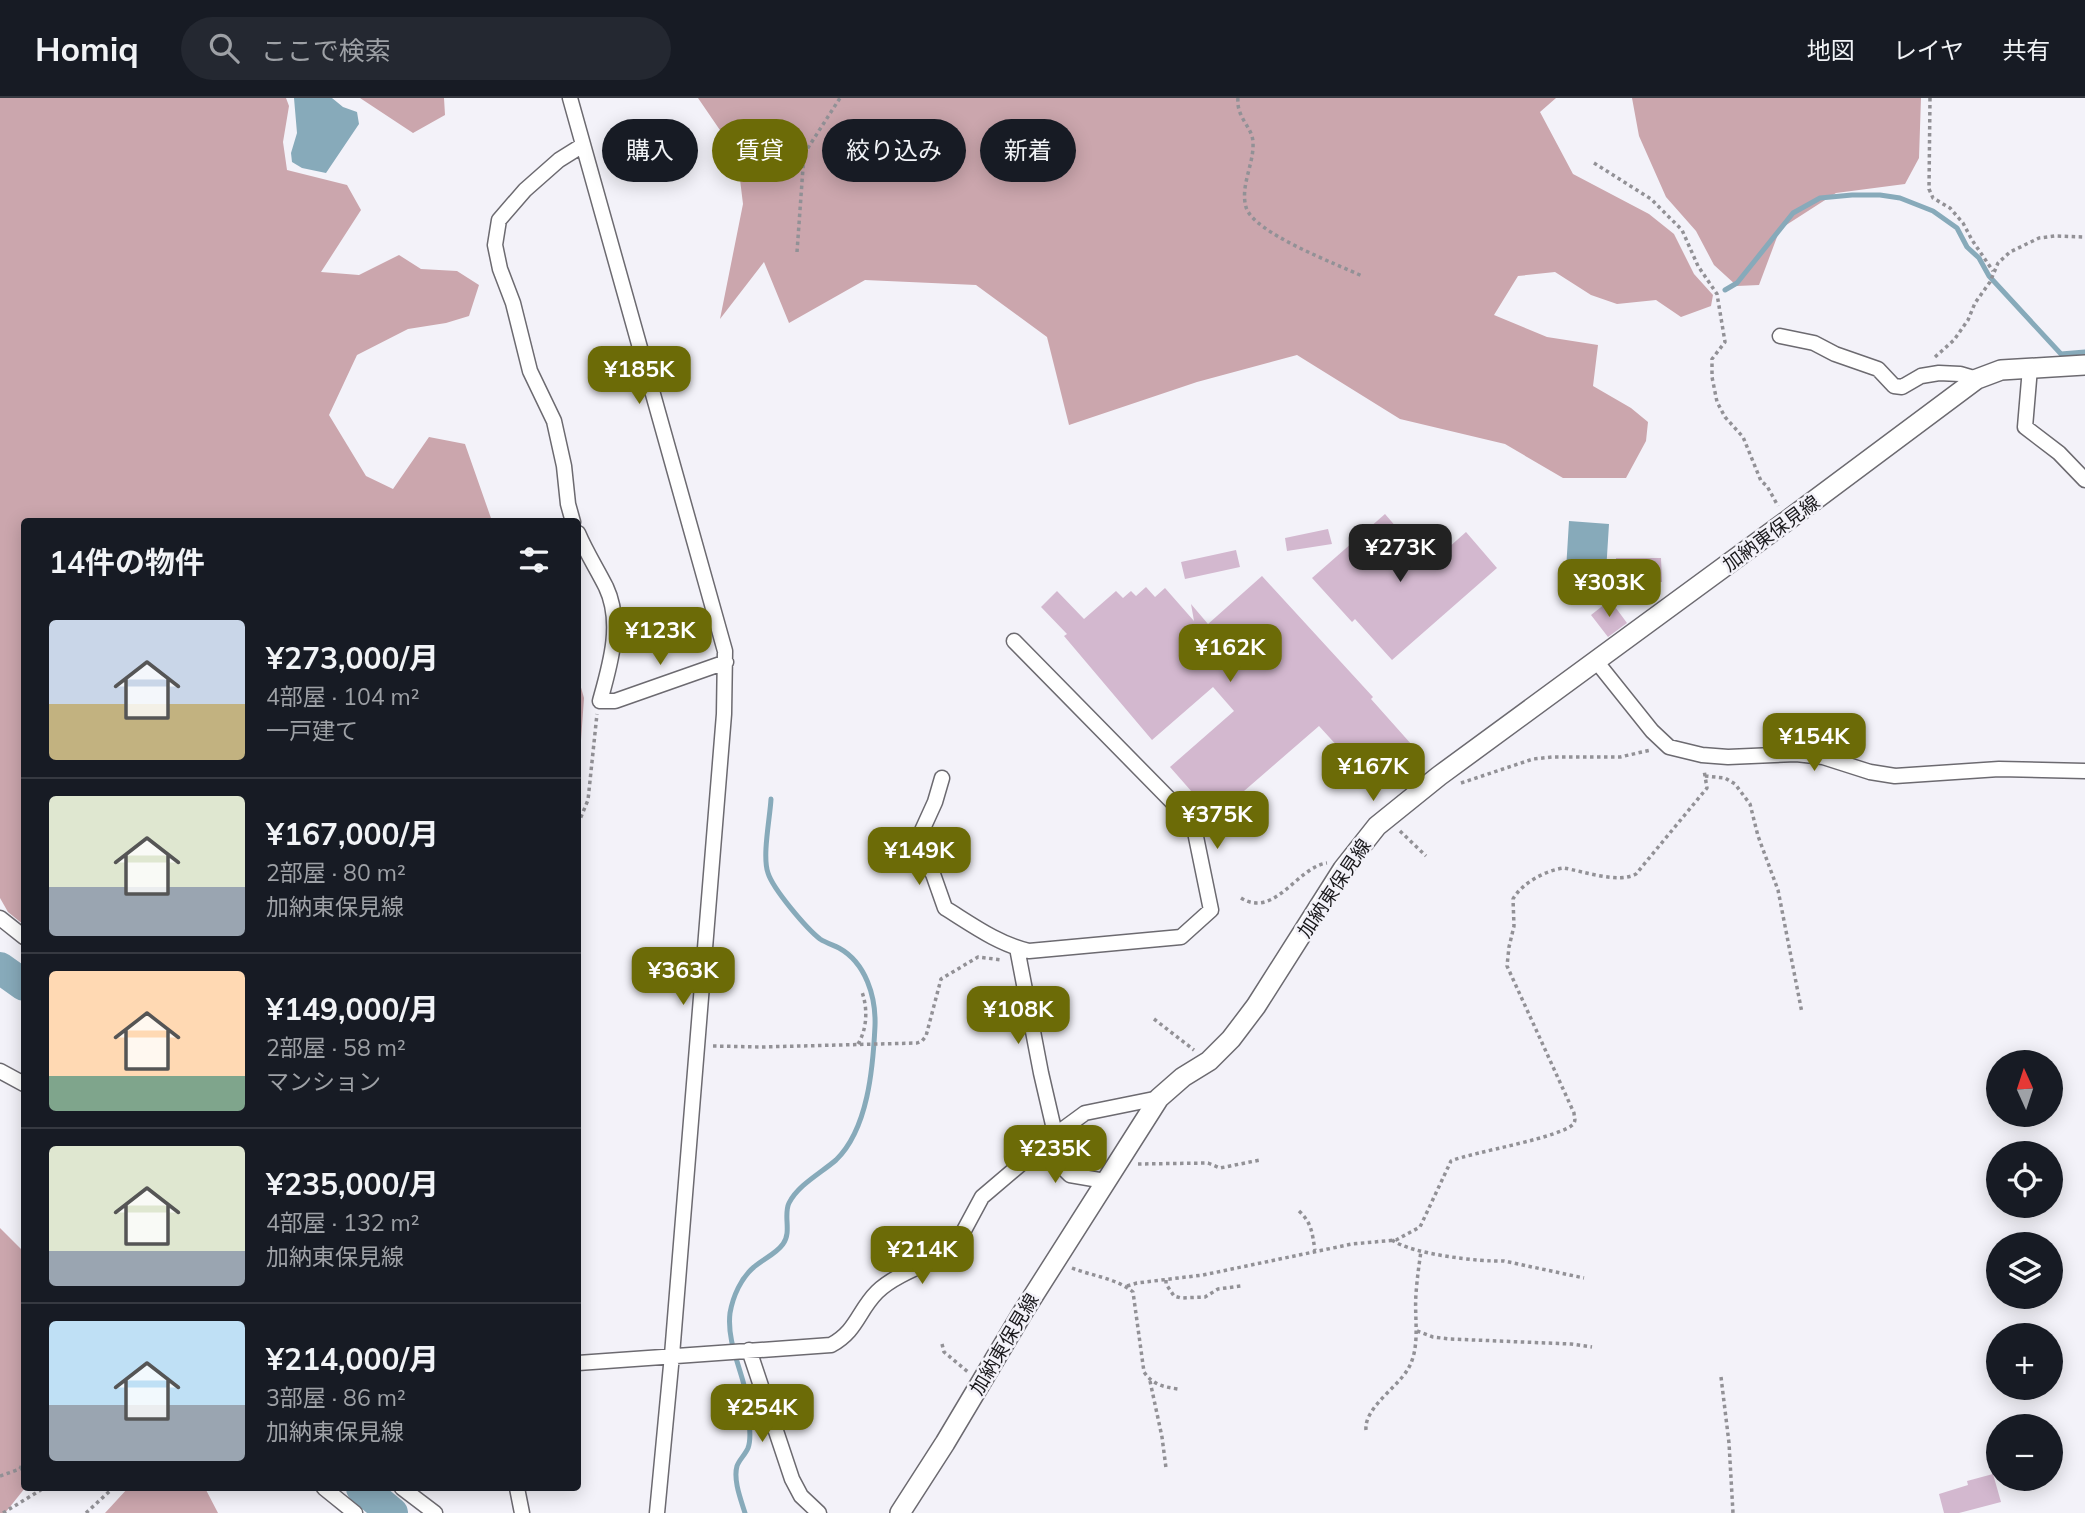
<!DOCTYPE html>
<html lang="ja">
<meta charset="utf-8">
<style>
:root{--surface:#171b24;--page:#242831;--text:#f1f3f6;--muted:#9ea1a6;--line:#363941;--accent:#6c6b07}
body{margin:0;font-family:Mulish,"Noto Sans JP",sans-serif;background:var(--page);color:var(--text);height:100vh;display:flex;flex-direction:column;font-size:26px;white-space:nowrap}
*{box-sizing:border-box;margin:0}
p{font-size:23px;color:var(--muted)}
.icon{flex:none;width:38px;height:38px;fill:none;stroke:currentColor;stroke-width:2;stroke-linecap:round;stroke-linejoin:round}
.map{position:relative;flex:1;overflow:hidden}
.drawer{position:absolute;left:21px;top:420px;width:560px;height:973px;display:flex;flex-direction:column;background:var(--surface);border-radius:7px;box-shadow:0 4px 18px #0003}
.drawer>*{flex:none}
.banner{position:absolute;left:602px;top:21px;width:665px;height:63px;display:flex;gap:14px}
.needle{width:46px;rotate:357deg}
.fabs{position:absolute;left:1986px;top:952px;display:grid;gap:14px}
.fabs a{display:grid;place-items:center;width:77px;height:77px;border-radius:50%;background:var(--surface);box-shadow:0 4px 18px #0003;font-size:35px}
.price{position:absolute;translate:-50% -60px;padding:0 16px;border-radius:14px;background:var(--accent);color:#fff;font-size:23px;line-height:46px;filter:drop-shadow(0 2px 4px #0008)}
.price::after{content:'';position:absolute;left:50%;top:42px;width:21px;height:16px;margin-left:-10px;background:inherit;clip-path:polygon(0 0,100% 0,50% 100%)}
.price.active{background:#222;color:#fff}
ul{padding:0;list-style:none}
li{display:flex;align-items:center;gap:21px;height:175px;padding:0 28px}
li+li{border-top:2px solid var(--line)}
li span{display:grid;place-items:center;flex:none;width:196px;height:140px;border-radius:7px;color:#555}
li>.icon{margin-inline-start:auto}
span .icon{width:84px;height:84px;fill:#fffc;stroke-width:1}
li b{font-size:30px}
h2{display:flex;justify-content:space-between;align-items:center;height:84px;padding:0 28px;font-size:30px}
.chip{padding:0 24px;border-radius:32px;background:var(--surface);box-shadow:0 4px 18px #0003;font-size:24px;line-height:63px}
.chip.active{background:var(--accent);color:#fff}
header{display:flex;align-items:center;gap:42px;box-sizing:border-box;height:98px;padding:0 35px;background:var(--surface);border-bottom:2px solid var(--line)}
header strong{font-size:33px}
nav{display:flex;gap:38px;margin-inline-start:auto;font-size:24px}
.search{width:490px;height:63px;background:var(--page);display:flex;align-items:center;gap:18px;box-sizing:border-box;padding:0 24px;border-radius:38px;color:var(--muted);font-size:26px}
.map>svg:first-child{display:block}
</style>
<header>
<strong>Homiq</strong>
<div class="search"><svg class="icon" aria-label="search" viewBox="0 0 24 24"><circle cx="10" cy="10" r="6"/><path d="M15 15l6 6"/></svg>ここで検索</div>
<nav><a>地図</a><a>レイヤ</a><a>共有</a></nav>
</header>
<div class="map">
<svg width="2085" height="1415" viewBox="0 0 2085 1415">
<rect width="100%" height="100%" fill="#f3f2f9"/>
<!-- forest -->
<path fill="#cba6ad" d="M0,0H286L289,8L283,44L287,72L347,87L361,112L321,174L359,177L399,157L421,171L457,173L479,187L469,218L446,225L408,231L357,257L329,317L366,378L393,391L429,339L465,346L492,423L24,424V827L8,814L0,800Z
M360,0H444L445,17L413,35Z
M698,0H1556L1540,14L1573,76L1649,116L1674,136L1694,176L1713,197L1711,208L1681,219L1656,202L1617,206L1591,197L1555,174L1518,178L1494,217L1547,239L1598,247L1593,288L1631,310L1648,324L1646,343L1626,380H1563L1505,346L1400,321L1297,257L1197,284L1069,327L1047,239L976,187L865,182L789,225L764,164L720,221L743,106L737,57Z
M1632,0H1921L1919,60L1905,86L1836,95L1780,131L1759,187L1737,188L1714,167L1696,133L1666,99L1639,38Z
M578,579L584,600L578,685Z
M0,1130L24,1154L25,1390L5,1415H0Z
M128,1390H205L218,1415H105Z"/>
<!-- water -->
<path fill="#87aaba" d="M294,0H332L343,9L357,14L359,26L326,75L302,70L292,64L291,55L297,35Z
M1569,423L1609,426L1606,474L1566,472Z"/>
<g fill="none" stroke-linecap="round" stroke-linejoin="round">
<!-- stream -->
<path stroke="#87aaba" stroke-width="5" d="M1725,192L1737,185L1793,115L1820,100L1852,97H1880L1900,100L1933,113L1957,130L1967,149L1979,160L1989,178L2061,256L2085,254
M745,1415C741,1402 733,1382 737,1368C739,1362 745,1357 748,1350C751,1342 750,1332 749,1324C748,1312 747,1299 744,1287C738,1264 727,1240 730,1215C733,1198 741,1180 754,1169C763,1161 776,1156 783,1146C792,1134 783,1117 789,1105C798,1087 821,1075 836,1062C868,1031 873,970 875,928C876,899 866,865 839,850C833,847 826,845 820,841C806,830 773,791 768,775C762,758 770,720 771,701"/>
<!-- river -->
<path stroke="#87aaba" stroke-width="32" d="M0,870L24,887
M362,1390L392,1415"/>
</g>
<!-- building -->
<path fill="#d3b8cf" d="M1385,416L1429,467L1466,434L1497,470L1392,562L1355,521L1352,524L1312,480Z
M1328,431L1332,446L1287,453L1285,440Z
M1236,452L1240,469L1185,481L1181,464Z
M1616,460H1661L1662,484L1617,485Z
M1262,478L1373,599L1371,601L1412,647L1371,685L1319,628L1214,719L1170,669L1234,613L1213,589L1152,642L1064,538L1067,536L1041,509L1057,493L1084,521L1116,493L1123,500L1131,493L1136,498L1146,489L1155,499L1165,490L1194,523L1191,506L1208,526Z
M1610,502L1627,525L1608,539L1591,517Z
M1993,1376L2001,1404L1959,1415H1944L1939,1396L1968,1387L1967,1383Z"/>
<g fill="none" stroke-linecap="round" stroke-linejoin="round">
<!-- minor casing -->
<g stroke="#6c6a70" stroke-width="17">
<path id="minor" d="M570,0L725,553L724,616L672,1257L657,1415
M1780,238L1814,245L1835,256L1878,271L1894,288L1902,289L1921,278L1939,275L1960,276L1977,281
M2030,270L2025,329L2059,355L2085,382
M573,424L568,406L564,368L554,323L530,273L513,205L500,171L495,147L499,122L525,92L559,62L583,47
M578,435C586,454 597,471 606,489C623,525 610,567 600,603H615L726,564
M1596,563L1652,633L1669,649L1702,657L1728,659L1796,656L1823,659L1870,674L1895,678L1999,671L2085,673
M942,680L935,704L915,748L933,776L945,810C971,826 998,846 1029,853L1181,839L1211,812L1195,734L1190,722L1014,543
M0,820L24,839
M1017,850L1041,975L1063,1070L1070,1077L1105,1083
M0,973L24,986
M749,1252L792,1381L801,1398L819,1415
M578,1265L831,1247C857,1233 858,1213 877,1194C894,1177 927,1166 949,1155L954,1151L982,1099L1055,1037L1085,1015L1159,1000
M324,1390L355,1415
M402,1390L435,1415
M517,1390L522,1415"/>
</g>
<!-- secondary casing -->
<g stroke="#6c6a70" stroke-width="22">
<path id="secondary" d="M900,1415L945,1345L1023,1214L1159,1000L1183,979L1209,963L1231,941L1256,908L1343,771L1377,728L1439,678L1788,422L1977,281L2001,272L2085,267"/>
</g>
<!-- path -->
<path stroke="#929196" stroke-width="3.5" stroke-dasharray="3.5 3.5" stroke-linecap="butt" d="M1238,0C1236,20 1253,29 1253,45C1254,66 1240,88 1246,109C1253,135 1337,166 1362,178
M1930,0L1929,91L1933,100L1950,110L1963,125L1972,142L1993,173
M1594,65L1651,101L1682,132L1698,168L1717,196L1725,244L1712,261V279L1717,304L1725,319L1743,339L1761,383L1767,388L1778,408
M797,154L804,56L840,0
M1935,259L1954,242L1968,222L1975,205L1990,184L1998,165L2010,154L2039,140L2055,138L2085,139
M1705,678L1725,680L1735,686L1750,706L1758,738L1778,792L1802,915
M1461,685L1533,661L1552,659H1620L1651,652
M578,726L588,702L597,616
M1400,733L1426,758
M1241,800C1275,821 1297,769 1327,765
M1154,921L1194,952
M858,946C867,931 868,911 862,894
M713,948L761,949L917,945L922,943L926,938L941,881L978,859L1002,862
M1138,1066L1208,1065L1220,1070L1260,1062
M1299,1113C1312,1125 1312,1135 1315,1152
M1392,1142C1411,1156 1479,1164 1504,1163L1584,1180
M1072,1170C1092,1178 1116,1180 1133,1194L1144,1274C1153,1287 1164,1289 1178,1291
M1166,1182V1186L1174,1198L1181,1200L1205,1199L1218,1191L1241,1188
M1127,1188L1137,1185L1203,1177L1352,1146L1396,1142L1420,1129L1451,1063C1472,1054 1566,1039 1574,1025C1576,1021 1574,1019 1574,1015L1507,868L1509,849L1514,828L1513,801C1522,785 1546,772 1564,770C1582,773 1619,786 1636,776L1707,690L1704,672
M1417,1233L1433,1239L1450,1241L1571,1246L1592,1249
M942,1246L944,1254L968,1274
M1721,1279L1729,1345L1733,1415
M1150,1283L1162,1339L1166,1370
M1366,1332C1364,1310 1397,1290 1408,1271C1421,1249 1414,1220 1416,1196C1417,1181 1419,1167 1421,1153
M0,1378L20,1371L24,1362
M3,1415L44,1390
M86,1415L113,1390"/>
<!-- minor -->
<use href="#minor" stroke="#fff" stroke-width="14"/>
<!-- secondary -->
<use href="#secondary" stroke="#fff" stroke-width="19"/>
</g>
<g text-anchor="middle" dominant-baseline="central" stroke-width="5" stroke-linejoin="round" paint-order="stroke">
<!-- street labels -->
<g font-size="19" fill="#1a191c" stroke="#f3f2f9">
<text transform="translate(1771 435) rotate(-36)">加納東保見線</text>
<text transform="translate(1334 790) rotate(-56)">加納東保見線</text>
<text transform="translate(1004 1246) rotate(-59)">加納東保見線</text>
</g>
</g>
</svg>
<div class="fabs">
<a><svg class="needle" viewBox="-14 -14 28 28"><path d="M0-13l5 13h-10z" fill="#e53935"/><path d="M0 13l5-13h-10z" fill="#9ea1a6"/></svg></a>
<a><svg class="icon" aria-label="locate" viewBox="0 0 24 24"><circle cx="12" cy="12" r="6"/><path d="M12 2v4M12 18v4M2 12h4M18 12h4"/></svg></a>
<a><svg class="icon" aria-label="layers" viewBox="0 0 24 24"><path d="M12 4l9 5-9 5-9-5zM3 14l9 5 9-5"/></svg></a>
<a>+</a>
<a>−</a>
</div>
<b class="price" style="left:639px;top:308px">¥185K</b>
<b class="price active" style="left:1400px;top:486px">¥273K</b>
<b class="price" style="left:1609px;top:521px">¥303K</b>
<b class="price" style="left:660px;top:569px">¥123K</b>
<b class="price" style="left:1230px;top:586px">¥162K</b>
<b class="price" style="left:1814px;top:675px">¥154K</b>
<b class="price" style="left:1373px;top:705px">¥167K</b>
<b class="price" style="left:1217px;top:753px">¥375K</b>
<b class="price" style="left:919px;top:789px">¥149K</b>
<b class="price" style="left:683px;top:909px">¥363K</b>
<b class="price" style="left:1018px;top:948px">¥108K</b>
<b class="price" style="left:1055px;top:1087px">¥235K</b>
<b class="price" style="left:922px;top:1188px">¥214K</b>
<b class="price" style="left:762px;top:1346px">¥254K</b>
<div class="banner">
<a class="chip">購入</a>
<a class="chip active">賃貸</a>
<a class="chip">絞り込み</a>
<a class="chip">新着</a>
</div>
<section class="drawer">
<h2>14件の物件<svg class="icon" aria-label="filters" viewBox="0 0 24 24"><path d="M4 7h16M4 17h16"/><circle cx="9" cy="7" r="2"/><circle cx="15" cy="17" r="2"/></svg></h2>
<ul>
<li><span style="background:linear-gradient(#c9d6e8 60%,#c2b280 0)"><svg class="icon" aria-label="home" viewBox="0 0 24 24"><path d="M3 11l9-7 9 7M6 9v11h12V9"/></svg></span><div><b>¥273,000/月</b><p>4部屋 · 104 m²</p><p>一戸建て</p></div></li>
<li><span style="background:linear-gradient(#dfe7d0 65%,#9aa5b1 0)"><svg class="icon" aria-label="home" viewBox="0 0 24 24"><path d="M3 11l9-7 9 7M6 9v11h12V9"/></svg></span><div><b>¥167,000/月</b><p>2部屋 · 80 m²</p><p>加納東保見線</p></div></li>
<li><span style="background:linear-gradient(#ffd9b3 75%,#7fa58c 0)"><svg class="icon" aria-label="home" viewBox="0 0 24 24"><path d="M3 11l9-7 9 7M6 9v11h12V9"/></svg></span><div><b>¥149,000/月</b><p>2部屋 · 58 m²</p><p>マンション</p></div></li>
<li><span style="background:linear-gradient(#dfe7d0 75%,#9aa5b1 0)"><svg class="icon" aria-label="home" viewBox="0 0 24 24"><path d="M3 11l9-7 9 7M6 9v11h12V9"/></svg></span><div><b>¥235,000/月</b><p>4部屋 · 132 m²</p><p>加納東保見線</p></div></li>
<li><span style="background:linear-gradient(#bfe0f5 60%,#9aa5b1 0)"><svg class="icon" aria-label="home" viewBox="0 0 24 24"><path d="M3 11l9-7 9 7M6 9v11h12V9"/></svg></span><div><b>¥214,000/月</b><p>3部屋 · 86 m²</p><p>加納東保見線</p></div></li>
</ul>
</section>
</div>
